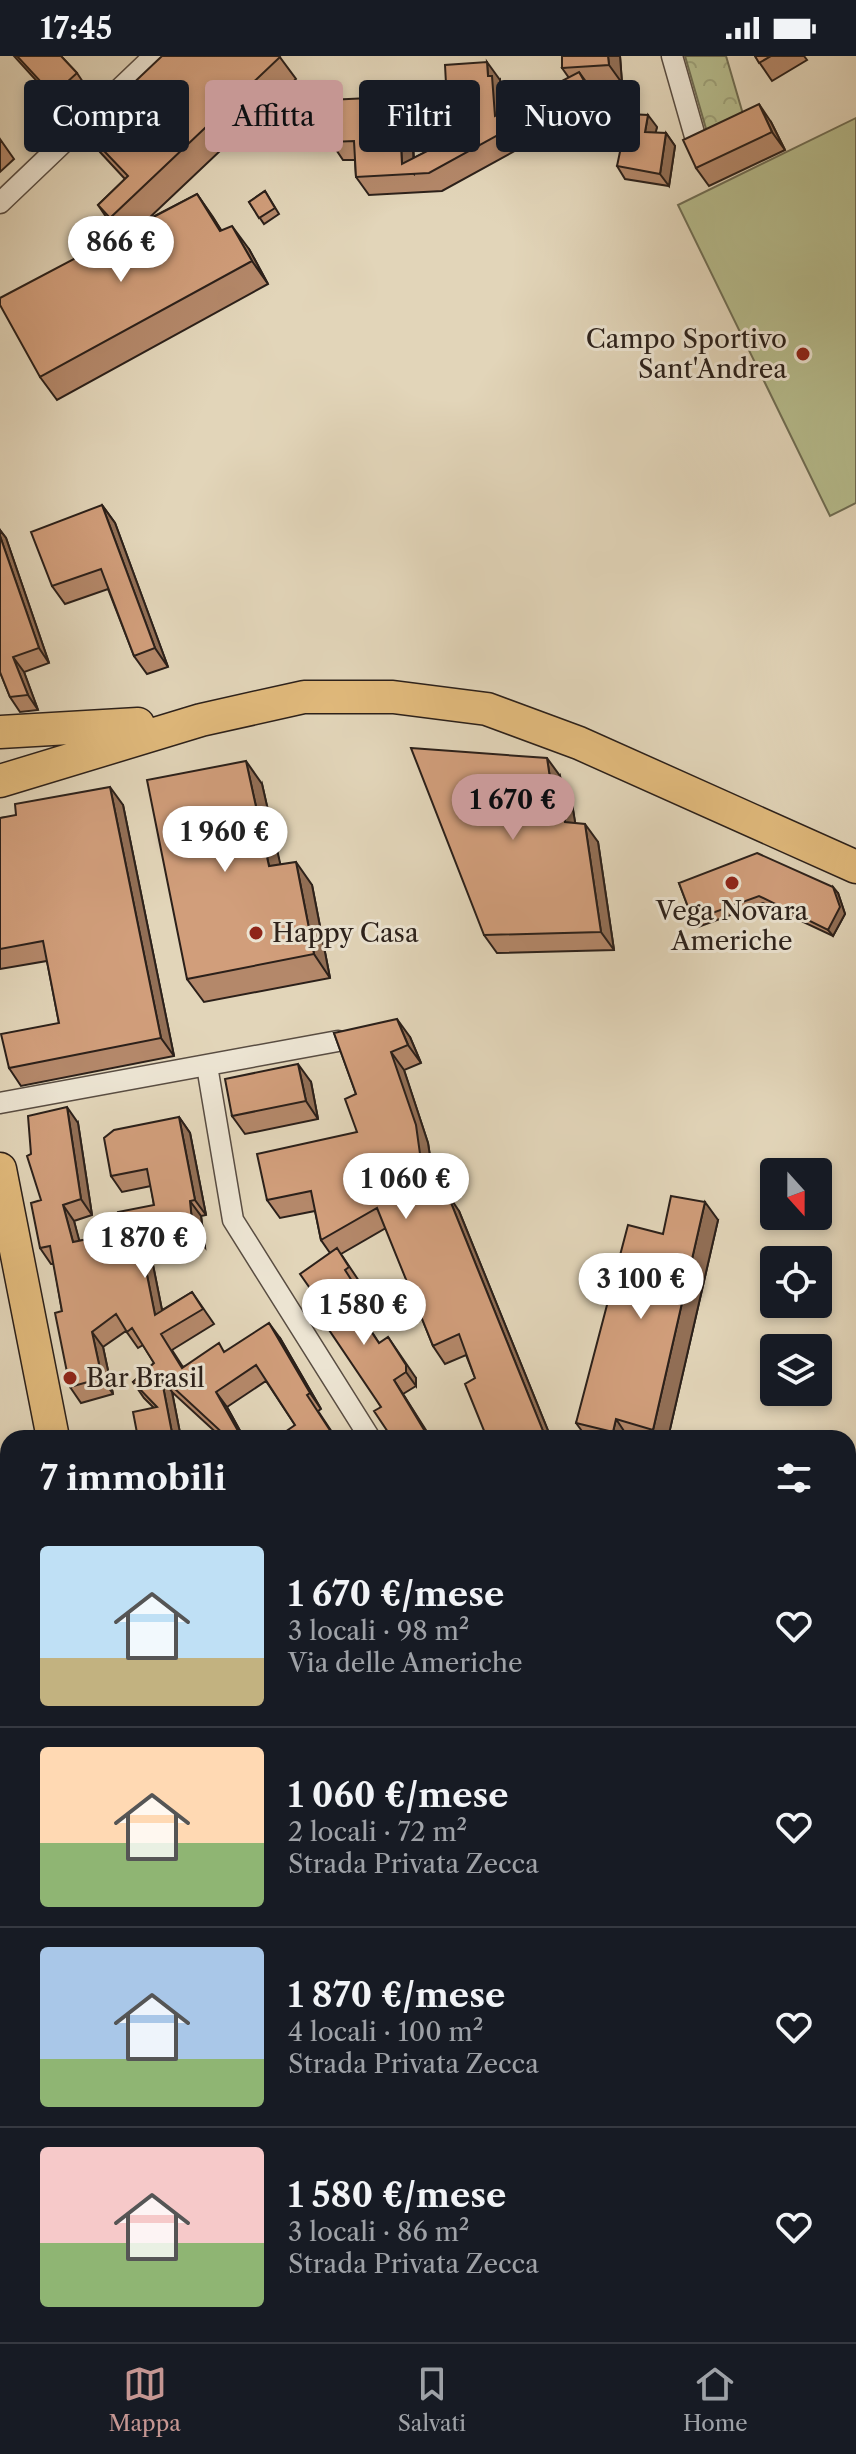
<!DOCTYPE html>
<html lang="it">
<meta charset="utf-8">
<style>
:root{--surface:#171b24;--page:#242831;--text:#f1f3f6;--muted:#9ea1a6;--line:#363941;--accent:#c59692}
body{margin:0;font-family:"Libre Caslon Text",serif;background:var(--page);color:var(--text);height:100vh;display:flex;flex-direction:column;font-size:30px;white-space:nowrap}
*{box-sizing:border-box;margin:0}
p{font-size:26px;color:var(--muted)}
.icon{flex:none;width:44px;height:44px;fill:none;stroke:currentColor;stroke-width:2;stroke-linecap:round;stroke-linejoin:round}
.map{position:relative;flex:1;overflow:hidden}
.side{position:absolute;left:0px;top:1374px;width:856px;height:912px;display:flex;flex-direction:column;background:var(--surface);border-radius:24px 24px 0 0;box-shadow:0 4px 12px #0003}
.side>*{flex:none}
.banner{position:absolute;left:24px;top:24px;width:808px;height:72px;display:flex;gap:16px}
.needle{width:52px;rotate:159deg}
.fabs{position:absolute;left:760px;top:1102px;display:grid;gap:16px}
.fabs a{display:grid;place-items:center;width:72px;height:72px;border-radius:8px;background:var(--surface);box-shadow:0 4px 12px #0003;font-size:40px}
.price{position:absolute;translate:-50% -68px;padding:0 18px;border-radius:28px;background:#fff;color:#222;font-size:26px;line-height:52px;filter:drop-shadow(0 2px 4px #0008)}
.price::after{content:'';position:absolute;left:50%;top:48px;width:24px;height:18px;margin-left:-12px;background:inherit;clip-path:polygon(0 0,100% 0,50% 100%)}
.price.active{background:var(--accent);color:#111}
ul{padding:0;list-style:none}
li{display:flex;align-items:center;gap:24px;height:200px;padding:0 40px}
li+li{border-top:2px solid var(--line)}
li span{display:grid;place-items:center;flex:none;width:224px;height:160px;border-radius:8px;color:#555}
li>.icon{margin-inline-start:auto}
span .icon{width:96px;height:96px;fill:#fffc;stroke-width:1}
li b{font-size:34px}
h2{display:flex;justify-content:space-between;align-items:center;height:96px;padding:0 40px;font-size:34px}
.pill{padding:0 28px;border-radius:8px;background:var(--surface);box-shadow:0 4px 12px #0003;font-size:28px;line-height:72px}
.pill.active{background:var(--accent);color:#111}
.status{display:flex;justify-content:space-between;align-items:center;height:56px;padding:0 40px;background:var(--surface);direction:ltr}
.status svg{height:22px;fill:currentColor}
.tab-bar{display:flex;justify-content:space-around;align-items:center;height:112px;border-top:2px solid var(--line);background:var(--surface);font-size:22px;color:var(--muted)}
.tab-bar a{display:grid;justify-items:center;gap:4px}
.tab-bar .active{color:var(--accent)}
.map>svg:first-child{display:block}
</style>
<div class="status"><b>17:45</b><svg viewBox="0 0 49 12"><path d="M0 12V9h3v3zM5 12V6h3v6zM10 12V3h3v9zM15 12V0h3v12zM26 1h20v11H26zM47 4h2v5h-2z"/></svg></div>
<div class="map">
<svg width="856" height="2286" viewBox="0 0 856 2286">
<defs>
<pattern id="grass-tufts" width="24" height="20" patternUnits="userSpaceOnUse" patternTransform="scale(2)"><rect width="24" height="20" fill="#b6bc8d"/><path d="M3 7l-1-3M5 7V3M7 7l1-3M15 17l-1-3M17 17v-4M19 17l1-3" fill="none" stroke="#9da179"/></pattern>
<pattern id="forest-crowns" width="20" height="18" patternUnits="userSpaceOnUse" patternTransform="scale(2)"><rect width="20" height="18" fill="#b6bc8d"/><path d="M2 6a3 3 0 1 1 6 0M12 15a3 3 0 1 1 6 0" fill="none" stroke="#9da179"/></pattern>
<pattern id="water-rules" width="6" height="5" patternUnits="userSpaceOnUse" patternTransform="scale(2)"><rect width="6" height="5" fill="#96b8b6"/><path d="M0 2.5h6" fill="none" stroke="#7b9593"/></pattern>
</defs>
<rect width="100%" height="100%" fill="#e2d5b9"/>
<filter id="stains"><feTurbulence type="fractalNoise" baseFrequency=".0025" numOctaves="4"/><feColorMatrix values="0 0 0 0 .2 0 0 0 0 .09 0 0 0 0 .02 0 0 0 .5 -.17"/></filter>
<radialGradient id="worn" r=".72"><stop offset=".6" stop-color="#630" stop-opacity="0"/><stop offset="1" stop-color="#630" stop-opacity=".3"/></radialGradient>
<!-- grass -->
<path fill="url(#grass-tufts)" stroke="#706e54" stroke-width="2" d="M856,1523V1592L848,1593V1524Z"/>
<!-- forest -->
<path fill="url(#forest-crowns)" stroke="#706e54" stroke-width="2" d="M685,0H726L745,65L709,83Z"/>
<!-- pitch -->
<path fill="#b6bc8d" stroke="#706e54" stroke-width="2" d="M856,62V447L830,460L678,149Z"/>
<!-- water -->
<path fill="url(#water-rules)" stroke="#6b7b78" stroke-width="2" d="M0,1411L8,1479L0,1480Z
M8,1531V1683L0,1640V1533Z
M125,2278H169L171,2286H127Z"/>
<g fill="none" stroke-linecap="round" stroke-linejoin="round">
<!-- minor casing -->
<g stroke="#594d42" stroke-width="23">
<path id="minor" d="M672,0L696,84
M0,147L154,0
M207,1010L233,1164L370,1382
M0,1047L338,985
M0,1507L8,1506
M0,1802L8,1845
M848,2053L856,2075
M0,2111L8,2108
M551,2278L554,2286"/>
</g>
<!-- primary casing -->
<g stroke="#2b201a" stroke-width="35">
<path id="primary" d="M0,676L138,668
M0,725L201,664L304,641H393L487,653L579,687L856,811
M0,1113L53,1382
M229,2278L231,2286"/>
</g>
<!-- motorway casing -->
<g stroke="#2b201a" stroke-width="39">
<path id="motorway" d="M848,1774L856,1772
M848,1834L856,1832
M0,1985L8,1983
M0,2038L8,2036"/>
</g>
<!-- minor -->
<use href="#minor" stroke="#ece4d2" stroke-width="20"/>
<!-- primary -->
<use href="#primary" stroke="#e1ba7c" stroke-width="32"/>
<!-- motorway -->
<use href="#motorway" stroke="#e1ba7c" stroke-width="36"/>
<!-- rail casing -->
<g stroke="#2b201a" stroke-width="9">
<path id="rail" d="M848,1606L856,1604
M848,1640L856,1638
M848,1657L856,1656
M848,1692L856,1691
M0,1794L8,1792
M0,1831L8,1829
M0,1848L8,1846
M0,1885L8,1883"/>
</g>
<!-- rail -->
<use href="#rail" stroke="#ece4d2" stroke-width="6" stroke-dasharray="18" stroke-linecap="butt"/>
</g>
<!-- wall -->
<path fill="#b4886a" stroke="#2b201a" stroke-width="2" d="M14,0H61L77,17L87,32L63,54Z
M279,0L296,23L147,164L197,138L221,174L249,193L268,228L57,344L40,321L120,178L113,171L98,149L125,123L100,96L84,74Z
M620,0L622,27L589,29L600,48L442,135L369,139L356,121L355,104H343L331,86L369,42L375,51L399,50L412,68L414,102L449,84L500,24V32L504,38L506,55L569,22L562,12Z
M755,0H804L807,4L772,25Z
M771,66L785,94L709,130L696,112Z
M657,71L655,77H666L675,90L669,130L625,123L617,110Z
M0,83L14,103L0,116Z
M265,135L279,158L264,168L249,146Z
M102,449L115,467L168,611L147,618L134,600L108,533L65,548L52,530Z
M0,474L6,482L49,607L24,616L38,654L20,656L10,641L0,616Z
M560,720L561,726L571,741L575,767L598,786L614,894L497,897L484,879Z
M262,728L280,809L312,829L330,922L204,946L187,923Z
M123,749L174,1000L21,1030L9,1012L59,967L47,905L0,913V762Z
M679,827L838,837L845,858L833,880L763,847L698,871L693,864Z
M334,977L410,981L421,1007L404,1014L428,1087L436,1139L459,1155L551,1382H487L475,1322L466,1299L445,1308L433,1290L386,1172L341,1198L359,1225L355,1228L362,1238L352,1245L379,1287L416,1322V1330L403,1338L430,1382H439H392L381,1351L330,1261V1197L321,1184L315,1155L280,1162L267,1144L357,1076L356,1038Z
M311,1026L318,1063L245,1078L232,1060Z
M179,1061L190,1077L206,1159L201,1160L205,1191L152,1204L162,1254L192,1236L214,1268L172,1294L183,1311L224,1296L280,1282L321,1353L318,1355L336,1382H289L295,1369L266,1325L227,1351L244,1382H222L172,1336L181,1382H138L154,1352L144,1342L133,1326L154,1307L143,1289L138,1292L126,1275L103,1291L113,1338L81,1347L70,1331L62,1255L54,1208H51L40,1192L41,1144L78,1067L92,1159L74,1165L79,1185L122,1176L154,1149L151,1130L122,1136L111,1120Z
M718,1164L668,1382H587L576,1367L663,1178Z
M848,2193L856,2204V2282L847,2286H692L688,2278H848Z
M245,2278H372L373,2286H247Z
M441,2278H508L483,2286H444Z"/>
<!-- shaded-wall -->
<path fill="#926f56" stroke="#2b201a" stroke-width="2" d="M608,0H620L622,27L609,9Z
M487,6L500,24V32L504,38L507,74L495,60L488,20Z
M579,16L592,34L600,48L587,30Z
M759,48L771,66L785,94L772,76Z
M399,50L412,68L414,118L402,108Z
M648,59L657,71L653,88L645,76Z
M666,77L675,90L669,130L660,118Z
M197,138L213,161L236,198L220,175Z
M232,170L249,193L268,228L252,205Z
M102,449L115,467L168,611L155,592Z
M0,474L6,482L49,607L39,592L0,480Z
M13,601L24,616L38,654L28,639Z
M547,702L560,720L561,726L571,741L578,784L565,766L550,722Z
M246,705L262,728L286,833L269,810Z
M110,731L123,749L174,1000L161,982Z
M585,768L598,786L614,894L601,876Z
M296,806L312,829L330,922L314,898Z
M833,831L838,837L845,858L833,880L828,874Z
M397,963L410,981L421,1007L408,989Z
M391,996L404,1014L428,1087L439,1159L426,1141Z
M298,1008L311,1026L318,1063L306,1045Z
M67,1051L78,1067L92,1159L81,1143Z
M179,1061L190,1077L206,1159L195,1144Z
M447,1137L459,1155L551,1382H548L543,1375Z
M190,1145L201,1160L205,1191L193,1175Z
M705,1146L718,1164L668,1382H658L653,1374Z
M63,1149L74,1165L84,1202L73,1186Z
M141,1189L152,1204L166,1274L155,1259Z
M269,1267L280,1282L321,1353L310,1337Z
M92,1276L103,1291L113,1338L102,1322Z
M388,1281L416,1322V1330L406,1316Z
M161,1320L172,1336L181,1382H173Z
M394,1324L403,1338L431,1382H429Z
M216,1336L227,1351L244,1382H242Z
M616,1363L628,1381V1382H618L613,1376Z
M848,2193L856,2204V2214Z
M364,2278H372L373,2286H366Z
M612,2278H618L621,2286H615Z"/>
<!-- building -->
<path fill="#d19e7b" stroke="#2b201a" stroke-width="2" d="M17,0H61L77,17L53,39Z
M162,0H279L280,1L110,162L98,149L128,120L84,74Z
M562,0H608L609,9L562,12Z
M755,0H771L759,7Z
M487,6L488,20H492L495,60L579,16L587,30L429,117L356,121L354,85L331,86L328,44L369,42V51L399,50L402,108L449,84L445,9Z
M759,48L772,76L696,112L683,84Z
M628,58L648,59L645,76L666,77L660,118L617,110Z
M265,135L275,152L259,162L249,146Z
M197,138L220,175L232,170L252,205L40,321L0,249V242Z
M102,449L155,592L134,600L101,513L52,530L31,476Z
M0,480L39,592L13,601L28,639L10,641L0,616Z
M411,692L547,702L550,722L558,723L565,766L585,768L601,876L484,879Z
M246,705L269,810L296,806L314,898L187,923L147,724Z
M110,731L161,982L9,1012L1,978L59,967L43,885L0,893V762L16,759L15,748Z
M757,797L833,831L840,851L828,874L759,840L693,864L679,827Z
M397,963L408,989L391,996L416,1069L426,1141L447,1137L543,1375L533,1378L535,1382H487L465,1328L475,1322L459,1278L433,1290L377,1152L321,1184L311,1135L267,1144L257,1098L357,1076L345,1043L356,1038L334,977Z
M298,1008L306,1045L232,1060L225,1023Z
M67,1051L81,1143L63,1149L73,1186L122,1176L118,1156L154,1149L147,1113L111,1120L104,1082L114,1074L179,1061L195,1144L190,1145L193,1175L141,1189L155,1259L192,1236L203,1253L161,1278L182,1312L219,1287L224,1296L269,1267L310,1337L307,1339L335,1382H289L285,1376L295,1369L256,1309L216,1336L242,1382H228L161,1320L173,1382H138L133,1356L157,1351L133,1326L154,1307L132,1272L127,1276L116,1258L92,1276L102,1322L70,1331L55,1257L62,1255L50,1190L40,1192L31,1147L41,1144L27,1100L31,1098L28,1060Z
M671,1140L705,1146L653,1374L616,1363L613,1376L576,1367L628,1169L663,1178Z
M337,1192L349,1211L345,1214L352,1225L342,1232L379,1287L388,1281L406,1309V1316L394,1324L429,1382H392L374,1355L381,1351L323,1265L330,1261L300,1218Z
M848,2194L856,2214V2251L848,2255Z
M245,2278H316L277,2285V2286H247Z
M326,2278H364L366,2286H327Z
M441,2278H464L443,2285Z
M574,2278H612L615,2286H577Z
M688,2278H785L775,2281L776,2286H692Z"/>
<!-- markers -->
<g fill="#8f2418" stroke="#ece4d2" stroke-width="3">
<circle cx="803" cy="298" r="8"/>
<circle cx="732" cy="827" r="8"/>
<circle cx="256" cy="877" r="8"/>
<circle cx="70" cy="1322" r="8"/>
</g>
<g text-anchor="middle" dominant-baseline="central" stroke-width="6" stroke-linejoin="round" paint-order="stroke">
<!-- poi labels -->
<g font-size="26" fill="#2b201a" stroke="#ece4d2" text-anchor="start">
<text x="787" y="283" text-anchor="end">Campo Sportivo<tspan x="787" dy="30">Sant'Andrea</tspan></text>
<text x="732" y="855" text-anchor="middle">Vega Novara<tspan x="732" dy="30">Americhe</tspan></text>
<text x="272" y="877">Happy Casa</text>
<text x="86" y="1322">Bar Brasil</text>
</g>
</g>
<rect width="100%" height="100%" filter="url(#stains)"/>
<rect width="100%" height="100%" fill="url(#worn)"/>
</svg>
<div class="fabs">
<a><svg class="needle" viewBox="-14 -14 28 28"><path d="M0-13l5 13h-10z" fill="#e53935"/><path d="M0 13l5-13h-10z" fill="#9ea1a6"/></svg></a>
<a><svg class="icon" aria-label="locate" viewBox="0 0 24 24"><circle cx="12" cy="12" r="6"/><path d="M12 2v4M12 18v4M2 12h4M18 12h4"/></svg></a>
<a><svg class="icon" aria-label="layers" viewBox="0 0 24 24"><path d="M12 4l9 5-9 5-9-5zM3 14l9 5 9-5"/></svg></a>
</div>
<b class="price" style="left:121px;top:228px">866 €</b>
<b class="price active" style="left:513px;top:786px">1 670 €</b>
<b class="price" style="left:225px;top:818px">1 960 €</b>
<b class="price" style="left:406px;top:1165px">1 060 €</b>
<b class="price" style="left:145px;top:1224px">1 870 €</b>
<b class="price" style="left:641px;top:1265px">3 100 €</b>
<b class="price" style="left:364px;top:1291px">1 580 €</b>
<div class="banner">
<a class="pill">Compra</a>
<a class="pill active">Affitta</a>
<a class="pill">Filtri</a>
<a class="pill">Nuovo</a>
</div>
<section class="side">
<h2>7 immobili<svg class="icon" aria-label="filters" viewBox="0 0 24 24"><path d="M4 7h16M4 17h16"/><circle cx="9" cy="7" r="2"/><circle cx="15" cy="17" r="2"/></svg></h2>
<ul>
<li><span style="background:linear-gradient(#bfe0f5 70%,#c2b280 0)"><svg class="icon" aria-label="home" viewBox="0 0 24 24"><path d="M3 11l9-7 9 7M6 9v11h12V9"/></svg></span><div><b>1 670 €/mese</b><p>3 locali · 98 m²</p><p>Via delle Americhe</p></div><svg class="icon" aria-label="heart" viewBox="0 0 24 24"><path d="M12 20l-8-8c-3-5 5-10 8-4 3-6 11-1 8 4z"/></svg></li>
<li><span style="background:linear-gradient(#ffd9b3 60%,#8fb573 0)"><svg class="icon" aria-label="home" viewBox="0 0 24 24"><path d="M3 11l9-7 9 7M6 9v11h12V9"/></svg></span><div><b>1 060 €/mese</b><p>2 locali · 72 m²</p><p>Strada Privata Zecca</p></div><svg class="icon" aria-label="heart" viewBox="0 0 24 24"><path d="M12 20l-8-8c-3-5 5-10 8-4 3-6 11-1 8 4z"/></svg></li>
<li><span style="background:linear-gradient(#a9c7e8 70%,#8fb573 0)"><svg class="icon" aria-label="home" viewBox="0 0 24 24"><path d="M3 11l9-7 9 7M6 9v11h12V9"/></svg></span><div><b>1 870 €/mese</b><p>4 locali · 100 m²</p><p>Strada Privata Zecca</p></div><svg class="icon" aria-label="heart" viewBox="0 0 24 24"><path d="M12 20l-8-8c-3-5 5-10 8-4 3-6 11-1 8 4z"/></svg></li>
<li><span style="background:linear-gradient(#f6c9c9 60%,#8fb573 0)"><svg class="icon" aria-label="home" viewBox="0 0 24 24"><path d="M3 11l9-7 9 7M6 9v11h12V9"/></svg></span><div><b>1 580 €/mese</b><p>3 locali · 86 m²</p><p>Strada Privata Zecca</p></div><svg class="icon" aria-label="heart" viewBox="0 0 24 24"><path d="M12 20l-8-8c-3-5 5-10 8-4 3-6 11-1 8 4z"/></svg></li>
</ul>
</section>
</div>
<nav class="tab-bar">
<a class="active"><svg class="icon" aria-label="map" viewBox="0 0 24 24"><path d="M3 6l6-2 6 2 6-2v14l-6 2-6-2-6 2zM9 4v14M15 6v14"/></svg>Mappa</a>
<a><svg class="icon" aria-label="saved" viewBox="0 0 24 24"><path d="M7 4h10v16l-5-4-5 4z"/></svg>Salvati</a>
<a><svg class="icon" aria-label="home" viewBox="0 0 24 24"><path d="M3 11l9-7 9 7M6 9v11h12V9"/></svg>Home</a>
</nav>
